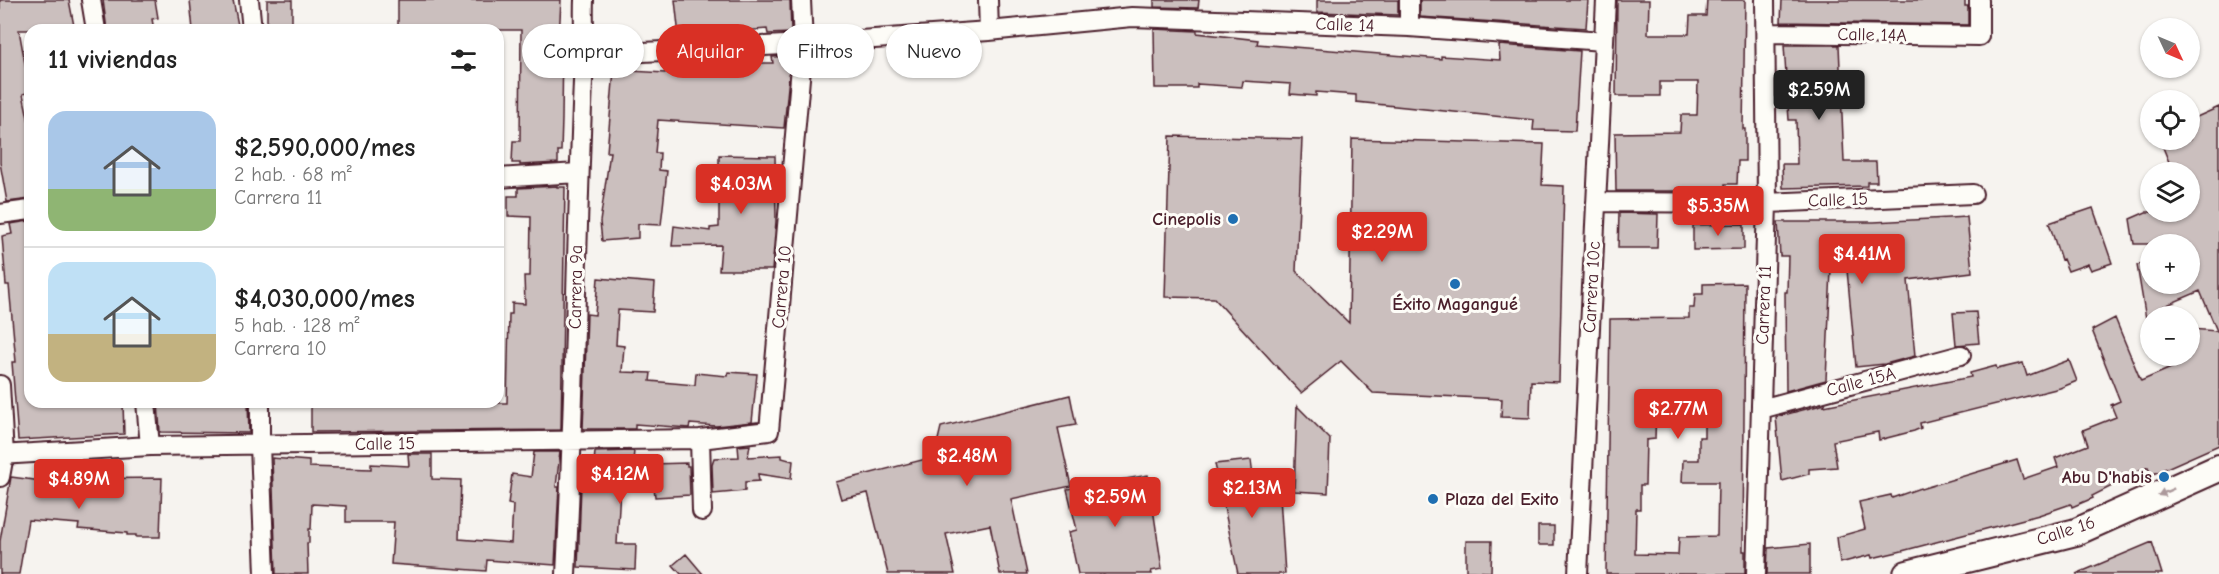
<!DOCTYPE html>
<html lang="es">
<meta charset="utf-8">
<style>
:root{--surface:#fff;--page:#f6f6f6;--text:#222;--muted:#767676;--line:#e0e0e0;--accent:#d93025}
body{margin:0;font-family:"Comic Neue",sans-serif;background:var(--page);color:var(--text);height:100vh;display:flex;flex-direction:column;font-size:22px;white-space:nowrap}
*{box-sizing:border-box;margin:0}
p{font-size:20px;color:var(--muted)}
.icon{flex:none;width:33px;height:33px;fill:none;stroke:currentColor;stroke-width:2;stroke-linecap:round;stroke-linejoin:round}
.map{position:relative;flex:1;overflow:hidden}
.drawer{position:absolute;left:24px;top:24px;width:480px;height:384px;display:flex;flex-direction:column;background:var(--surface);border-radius:18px;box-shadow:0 2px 4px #0004}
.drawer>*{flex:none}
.top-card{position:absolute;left:522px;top:24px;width:570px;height:54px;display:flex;gap:12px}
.needle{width:39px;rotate:134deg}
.tools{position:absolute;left:2140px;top:18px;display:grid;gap:12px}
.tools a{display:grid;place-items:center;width:60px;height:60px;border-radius:50%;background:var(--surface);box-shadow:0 2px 4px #0004;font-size:30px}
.price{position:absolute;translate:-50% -51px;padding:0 14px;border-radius:6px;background:var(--accent);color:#fff;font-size:20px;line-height:39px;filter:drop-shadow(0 2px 3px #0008)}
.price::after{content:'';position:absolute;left:50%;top:36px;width:18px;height:14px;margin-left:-9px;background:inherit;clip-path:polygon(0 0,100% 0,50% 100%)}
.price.active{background:#222;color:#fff}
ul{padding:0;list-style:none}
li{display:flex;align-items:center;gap:18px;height:150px;padding:0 24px}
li+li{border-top:2px solid var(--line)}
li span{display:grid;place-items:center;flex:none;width:168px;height:120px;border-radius:18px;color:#555}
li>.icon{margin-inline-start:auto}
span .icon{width:72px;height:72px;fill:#fffc;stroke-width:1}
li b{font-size:26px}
h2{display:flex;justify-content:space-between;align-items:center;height:72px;padding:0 24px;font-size:26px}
.tag{padding:0 21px;border-radius:27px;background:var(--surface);box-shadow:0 2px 4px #0004;font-size:21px;line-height:54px}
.tag.active{background:var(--accent);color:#fff}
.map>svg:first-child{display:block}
</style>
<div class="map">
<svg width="2219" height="574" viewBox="0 0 2219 574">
<rect width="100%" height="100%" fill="#f6f3ef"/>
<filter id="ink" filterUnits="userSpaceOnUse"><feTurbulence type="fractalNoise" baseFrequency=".0167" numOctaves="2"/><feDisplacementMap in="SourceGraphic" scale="12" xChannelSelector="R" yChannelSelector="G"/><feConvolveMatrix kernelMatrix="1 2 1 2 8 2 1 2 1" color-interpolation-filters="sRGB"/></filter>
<g filter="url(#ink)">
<!-- building -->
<path fill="#cbbfbe" stroke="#4a1f2b" stroke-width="1.5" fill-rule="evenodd" d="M0,0H69L74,26L54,30H19L26,69L30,68V92L23,94L30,127V199L7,202L0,163Z
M103,0H155L158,18L152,19L154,30H107Z
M190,0H233L239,30H193Z
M267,0H292V30H267Z
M398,0H561L559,39H563L562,119L561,151H558V163L520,165V163H512L513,141H520L521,30H398Z
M675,0H790L791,33L768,34L767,29L679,36Z
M1154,0H1199L1198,8L1154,7Z
M1317,0H1398V15L1317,12Z
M1420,0H1588L1586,28L1420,17Z
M1617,0H1649L1648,34H1689L1690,16H1706L1707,0H1745L1743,129H1745V161H1738L1737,184H1725V191H1616L1615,133L1680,132L1681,115H1697L1698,82H1660V96H1616Z
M1782,0H1965V6H1968V25L1781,22Z
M1154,29L1197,31V33L1258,40L1257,44L1441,59V56L1500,60L1499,45L1580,51L1575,131L1533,130L1534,120L1356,102V95L1316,92V96L1290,94L1291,84L1243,81L1242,87L1197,84V88H1155Z
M1784,45H1839L1844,162H1876L1877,182H1867V186L1783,188L1782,164H1797L1796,120H1789Z
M791,56L784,128L658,120L655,153H660L659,170L667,171L661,225L638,224V238L602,241L600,222L610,152H607L614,70L665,73L666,68L723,71V69L755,68L754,63H773L772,57Z
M2219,107V445L2151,475L2148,467L2117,481L2118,483L2092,496L2093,498L2072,507L2071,504L2039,515L1902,551L1872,558L1871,555L1840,563L1837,537L1865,529L1859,502L1891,495L1892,498L1920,488L1921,489L2017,460L2023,479L2058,467L2055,458L2088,445L2083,430L2116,417L2111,405L2120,401L2092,330L2115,318L2141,381L2173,367L2168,356H2190V329L2217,331L2200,291L2162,307L2164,310L2146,319L2137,265L2142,264L2151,284H2190V244H2134L2130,219L2146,212H2190V172H2173L2160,140H2190V120Z
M1170,136L1302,139L1296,271L1349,323L1352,139L1544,144L1542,185L1564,186L1559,382L1531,381L1530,418L1501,417L1502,399L1373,393L1341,361L1301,393L1214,298L1165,297Z
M719,155L775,156L776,221L772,270H719L721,245L672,246L674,226L710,231V228L719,227Z
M557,186V187H565L561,430L311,432V402L507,403L509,314H512V303L525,304L524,276H530L531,217L508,216V196H518V188Z
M2093,208L2112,263L2091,270L2088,264L2068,271L2063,259L2061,260L2049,223Z
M1619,213L1658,214L1657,248H1618Z
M1967,217L1972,272L1908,280L1915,356L1885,364L1856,367L1847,270H1831L1826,380L1786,391L1785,292H1787L1788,256H1780L1778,222H1874Z
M29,221L30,402H94V405L123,404L124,434L18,440L12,362H16L9,285H6L2,236L12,234L10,224Z
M1744,224V249L1693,250V225Z
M598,278L655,283L653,312L618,310L616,345L624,346L622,372L651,373L650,381L695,385L696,373L727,376L728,372L757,374L752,422L716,426L690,424L689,428L635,424V429H583L587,314L595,315Z
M1745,283L1743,551H1745V574H1606L1610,319L1689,318V308H1694L1695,294H1703V284ZM1704,404V437H1699V460H1683L1682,482H1718L1717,536L1679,537L1678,555L1635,554L1636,509H1640V485H1645L1646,440L1655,439L1656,405Z
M1976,312L1979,343L1956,345L1953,313Z
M2069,360L2077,381L2060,388L1920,423L1921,428L1914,431L1879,440L1878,432L1833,441L1837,467L1809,469V474L1782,481L1776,417L1825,404L1824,406L1971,377L1970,373L1996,366L1997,369L2023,363L2027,376Z
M1070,395L1076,425L1058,428L1071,486L1011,499L1027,574H1000L990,525L946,534L955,574H888L868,493L841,499L836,482L934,457L941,427Z
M158,402H248L249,433L160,432Z
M1297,406L1330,439L1328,493L1294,491Z
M750,445L748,457L782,455V458L793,461L791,479L758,474L759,481L745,482V491L713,494L712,464L714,458L739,457L738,446Z
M634,451L633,461H651V464L687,463V466H689L690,495L655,497L654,486L620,488L617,544H636L635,570L578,567L581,485L592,484L595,452Z
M534,452H560L556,487H559L555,565L487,560L486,571L391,564L394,522H346V506L312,504L311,529H309V543H307L308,574H276L272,458L309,461V467L371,469V464L409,466L408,454H432V479L461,480L459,539L511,543L513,505L508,504L512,474L531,477Z
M1251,460L1254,483L1279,481L1285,574H1238L1215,464Z
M1148,475L1162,569L1151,571L1152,574H1078L1069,532L1077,530L1067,489Z
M11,477L57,483L58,479L162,478L160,537H136V535H127V533L78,529L79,524L28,520L19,574H0V541Z
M1538,526H1554V545H1538Z
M1466,541H1492L1491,572L1466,571Z
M2152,542L2162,574H2076Z
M1810,544V574H1767L1768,548Z
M686,554L703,574H681L673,565Z"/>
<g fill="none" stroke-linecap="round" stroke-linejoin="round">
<!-- street casing -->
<g stroke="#4a1f2b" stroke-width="22">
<path id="street" d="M91,0L96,30
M249,0L252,30
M988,0L989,31
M1409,27V0
M1766,33L1979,36V0
M584,55L803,44L989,31L1132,17L1409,27L1603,41
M498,178L578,173
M1596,202L1767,203L1973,194
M0,214L30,210
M0,385L4,455L0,477
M146,402L150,446
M260,402V445L265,574
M1761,409L1961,355
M700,439L702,511
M0,455L150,446L700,439L769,431L803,44L801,0
M566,574C575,402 576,231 584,59C585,39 583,20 584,0
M1578,574L1606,0
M1756,574L1767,203L1765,0"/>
</g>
<!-- secondary casing -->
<g stroke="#4a1f2b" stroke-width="30">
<path id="secondary" d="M1907,574L2076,532L2219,468"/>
</g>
<!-- street -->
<use href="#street" stroke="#fdfcf7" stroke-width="18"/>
<!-- secondary -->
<use href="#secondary" stroke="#fdfcf7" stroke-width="26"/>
</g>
<!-- one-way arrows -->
<defs><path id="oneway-solid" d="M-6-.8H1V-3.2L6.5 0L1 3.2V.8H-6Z" transform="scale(1.5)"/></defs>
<use fill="#ac999b" href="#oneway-solid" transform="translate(2166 492) rotate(156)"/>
</g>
<!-- markers -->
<g fill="#1f6fb2" stroke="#fdfcf7" stroke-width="2">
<circle cx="1233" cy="219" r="6"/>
<circle cx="1455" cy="284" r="6"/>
<circle cx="2164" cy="477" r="6"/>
<circle cx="1433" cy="499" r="6"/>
</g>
<g text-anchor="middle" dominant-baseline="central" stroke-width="6" stroke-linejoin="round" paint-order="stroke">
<!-- street labels -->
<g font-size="18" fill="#4a1f2b" stroke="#fdfcf7">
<text transform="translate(1345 25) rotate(2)">Calle 14</text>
<text transform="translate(1872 35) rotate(1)">Calle 14A</text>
<text transform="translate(1838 200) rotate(-2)">Calle 15</text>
<text transform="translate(576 287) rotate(-89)">Carrera 9a</text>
<text transform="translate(782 287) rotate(-85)">Carrera 10</text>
<text transform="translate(1592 287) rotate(-87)">Carrera 10c</text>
<text transform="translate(1764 305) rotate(-88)">Carrera 11</text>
<text transform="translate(1861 382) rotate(-15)">Calle 15A</text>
<text transform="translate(385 444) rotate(-1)">Calle 15</text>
<text transform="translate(2066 531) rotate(-18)">Calle 16</text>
</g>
<!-- poi labels -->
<g font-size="18" font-weight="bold" fill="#4a1f2b" stroke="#fdfcf7" text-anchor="end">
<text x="1221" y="219">Cinepolis</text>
<text x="1455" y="304" text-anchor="middle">Éxito Magangué</text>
<text x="2152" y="477">Abu D'habis</text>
<text x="1445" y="499" text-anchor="start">Plaza del Exito</text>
</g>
</g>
</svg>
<div class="tools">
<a><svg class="needle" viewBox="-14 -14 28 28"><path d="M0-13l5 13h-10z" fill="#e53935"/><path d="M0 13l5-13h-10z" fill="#767676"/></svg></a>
<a><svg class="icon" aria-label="locate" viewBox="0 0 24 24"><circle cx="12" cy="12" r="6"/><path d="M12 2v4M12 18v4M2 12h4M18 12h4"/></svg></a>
<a><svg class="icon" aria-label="layers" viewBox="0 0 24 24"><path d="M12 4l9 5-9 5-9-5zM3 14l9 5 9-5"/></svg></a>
<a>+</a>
<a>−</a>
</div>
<b class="price active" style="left:1819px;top:121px">$2.59M</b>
<b class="price" style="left:741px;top:215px">$4.03M</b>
<b class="price" style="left:1718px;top:237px">$5.35M</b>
<b class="price" style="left:1382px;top:263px">$2.29M</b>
<b class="price" style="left:1862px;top:285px">$4.41M</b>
<b class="price" style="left:1678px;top:440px">$2.77M</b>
<b class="price" style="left:967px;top:487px">$2.48M</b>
<b class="price" style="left:620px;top:505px">$4.12M</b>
<b class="price" style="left:79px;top:510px">$4.89M</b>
<b class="price" style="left:1252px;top:519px">$2.13M</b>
<b class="price" style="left:1115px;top:528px">$2.59M</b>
<div class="top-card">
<a class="tag">Comprar</a>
<a class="tag active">Alquilar</a>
<a class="tag">Filtros</a>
<a class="tag">Nuevo</a>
</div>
<section class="drawer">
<h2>11 viviendas<svg class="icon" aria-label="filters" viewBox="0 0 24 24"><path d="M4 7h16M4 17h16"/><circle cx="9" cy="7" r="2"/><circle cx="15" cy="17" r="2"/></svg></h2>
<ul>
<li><span style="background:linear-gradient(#a9c7e8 65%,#8fb573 0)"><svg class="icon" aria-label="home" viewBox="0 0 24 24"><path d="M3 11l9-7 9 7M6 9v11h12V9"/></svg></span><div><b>$2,590,000/mes</b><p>2 hab. · 68 m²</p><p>Carrera 11</p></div></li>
<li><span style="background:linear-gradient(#bfe0f5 60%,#c2b280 0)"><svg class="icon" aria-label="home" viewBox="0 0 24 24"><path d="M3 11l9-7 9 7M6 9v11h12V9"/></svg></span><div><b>$4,030,000/mes</b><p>5 hab. · 128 m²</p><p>Carrera 10</p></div></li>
</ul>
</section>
</div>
